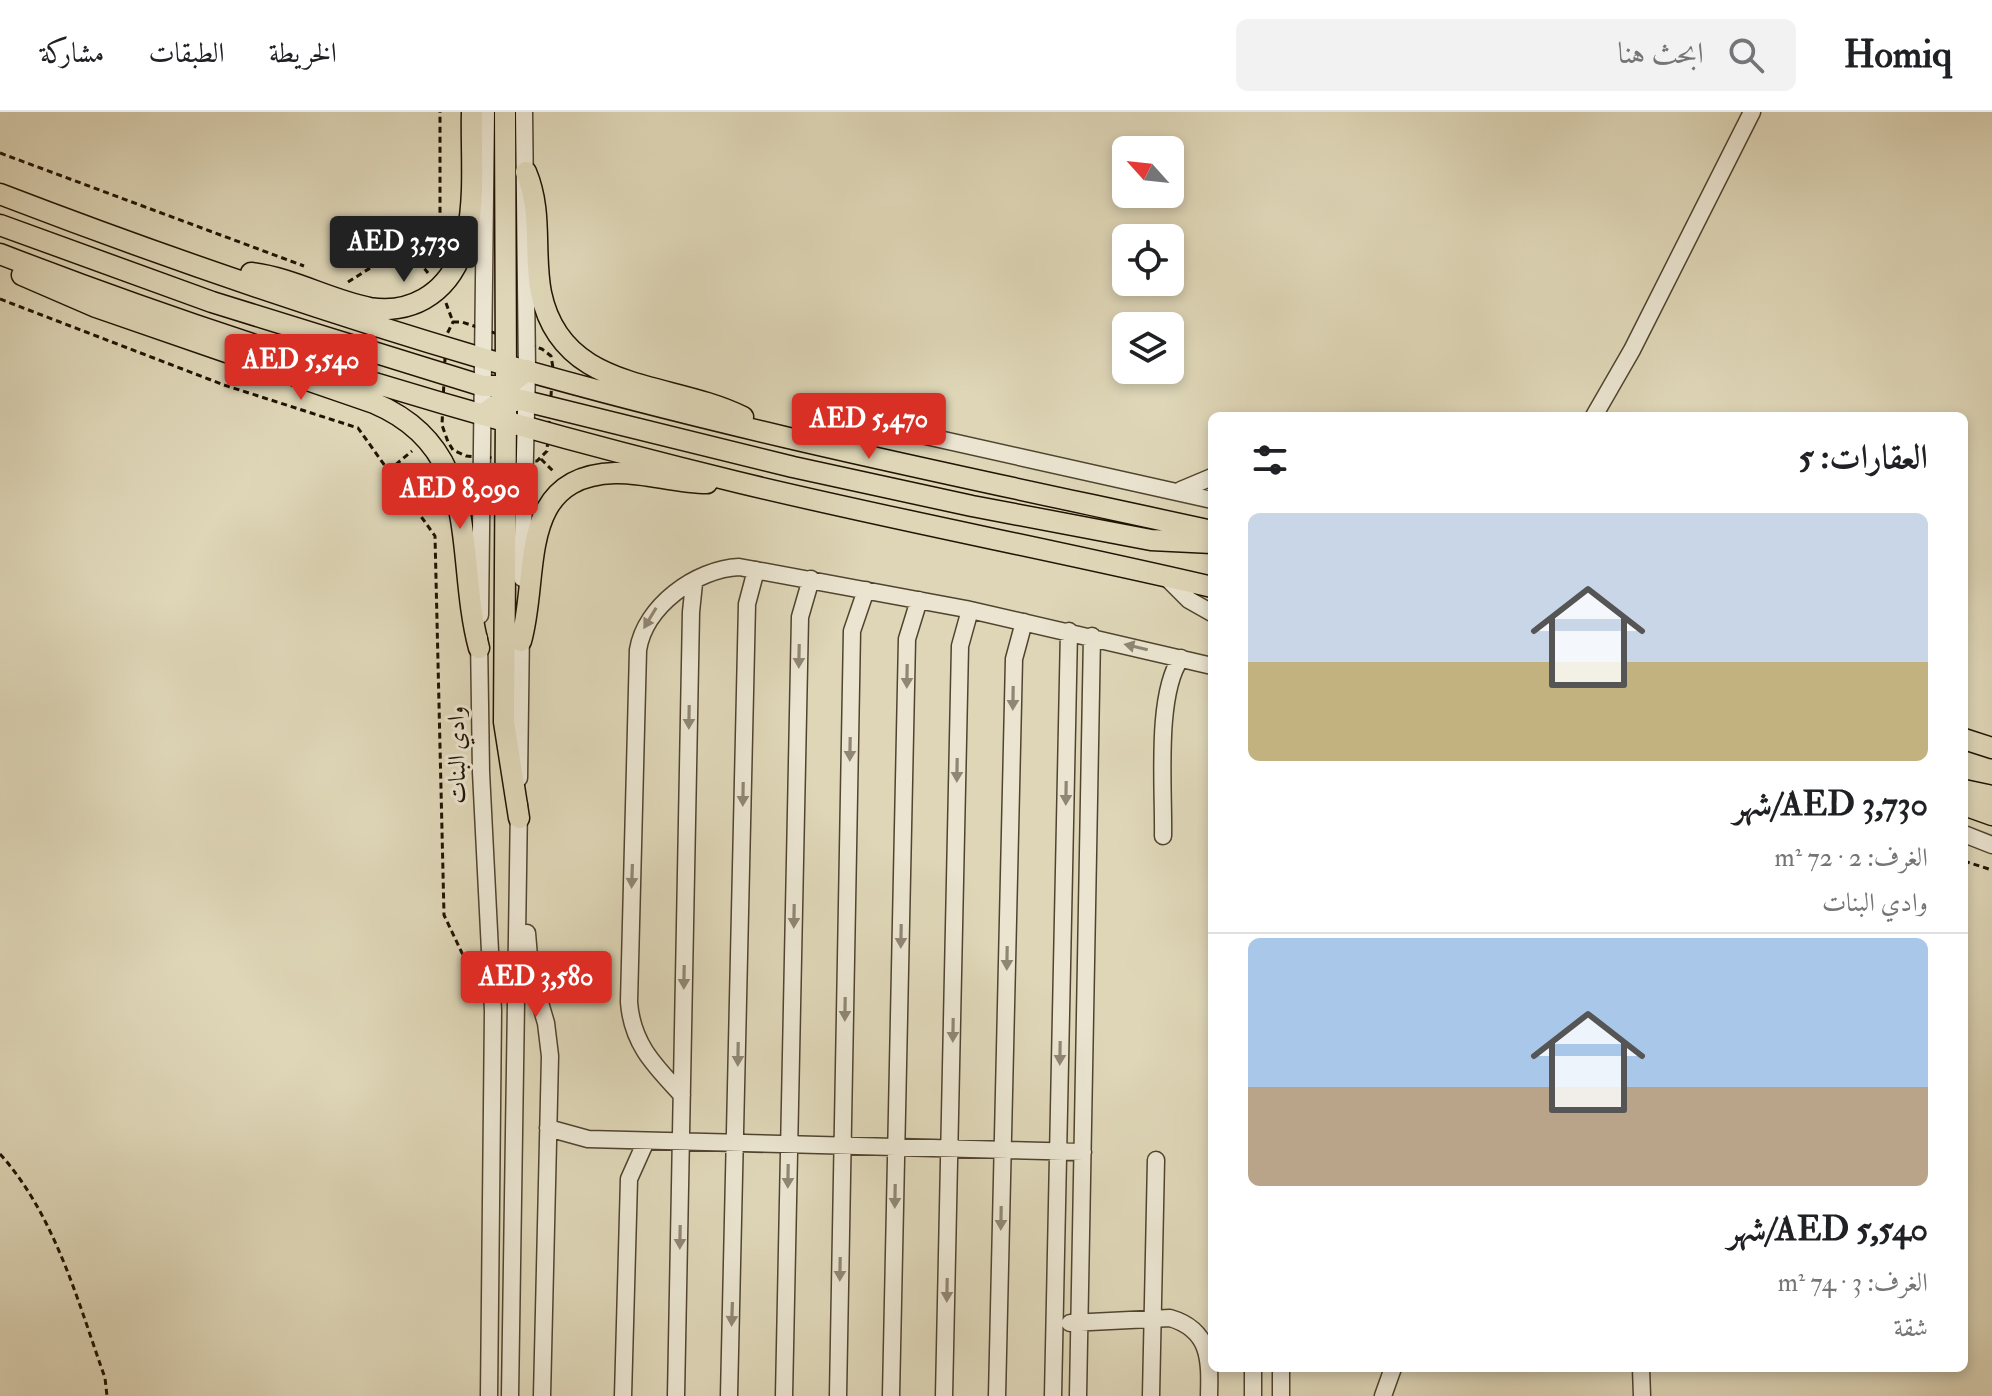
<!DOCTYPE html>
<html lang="ar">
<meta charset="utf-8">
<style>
:root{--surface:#fff;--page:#f2f2f2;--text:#202124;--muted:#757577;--line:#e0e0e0;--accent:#d93025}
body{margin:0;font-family:"IM FELL Double Pica",Amiri,serif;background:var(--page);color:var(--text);direction:rtl;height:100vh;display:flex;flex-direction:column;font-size:30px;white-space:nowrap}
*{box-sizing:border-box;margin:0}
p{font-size:26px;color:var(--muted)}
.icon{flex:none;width:44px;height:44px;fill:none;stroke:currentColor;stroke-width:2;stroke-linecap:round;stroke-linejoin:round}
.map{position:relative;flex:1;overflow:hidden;direction:ltr}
.panel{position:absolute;left:1208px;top:300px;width:760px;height:960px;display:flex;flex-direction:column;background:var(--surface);border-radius:12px;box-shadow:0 4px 12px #0003;direction:rtl}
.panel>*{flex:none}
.needle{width:52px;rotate:297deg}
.buttons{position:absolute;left:1112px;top:24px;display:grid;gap:16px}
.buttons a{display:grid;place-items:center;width:72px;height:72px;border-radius:12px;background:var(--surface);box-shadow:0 4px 12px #0003;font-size:40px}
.price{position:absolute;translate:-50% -68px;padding:0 18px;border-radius:8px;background:var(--accent);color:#fff;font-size:26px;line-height:52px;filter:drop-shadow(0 2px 4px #0008)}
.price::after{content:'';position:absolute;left:50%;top:48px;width:24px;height:18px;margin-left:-12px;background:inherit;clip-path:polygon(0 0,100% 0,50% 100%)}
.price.active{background:#222;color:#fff}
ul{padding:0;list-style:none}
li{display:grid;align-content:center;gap:16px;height:424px;padding:0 40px}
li+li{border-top:2px solid var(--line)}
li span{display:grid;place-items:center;height:248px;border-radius:12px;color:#555}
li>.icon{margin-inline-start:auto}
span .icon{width:144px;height:144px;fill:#fffc;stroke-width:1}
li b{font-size:34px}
h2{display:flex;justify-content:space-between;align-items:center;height:96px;padding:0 40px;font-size:34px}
header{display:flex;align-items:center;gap:48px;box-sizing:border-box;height:112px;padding:0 40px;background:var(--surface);border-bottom:2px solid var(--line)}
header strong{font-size:38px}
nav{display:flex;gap:44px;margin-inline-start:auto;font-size:28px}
.search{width:560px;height:72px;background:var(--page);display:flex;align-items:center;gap:20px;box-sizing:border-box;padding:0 28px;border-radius:12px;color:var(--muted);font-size:30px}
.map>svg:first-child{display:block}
</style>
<header>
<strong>Homiq</strong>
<div class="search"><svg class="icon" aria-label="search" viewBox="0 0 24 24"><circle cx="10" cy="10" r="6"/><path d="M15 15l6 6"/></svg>ابحث هنا</div>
<nav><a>الخريطة</a><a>الطبقات</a><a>مشاركة</a></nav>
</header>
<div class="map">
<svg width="1992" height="1284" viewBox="0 0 1992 1284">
<rect width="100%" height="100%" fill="#ded6b7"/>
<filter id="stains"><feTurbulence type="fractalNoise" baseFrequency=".0025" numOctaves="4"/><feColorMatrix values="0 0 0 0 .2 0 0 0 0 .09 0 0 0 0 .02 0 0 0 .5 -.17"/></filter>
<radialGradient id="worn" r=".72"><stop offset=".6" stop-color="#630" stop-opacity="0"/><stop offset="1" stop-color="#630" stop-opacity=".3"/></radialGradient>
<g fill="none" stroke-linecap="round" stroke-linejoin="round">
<!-- minor casing -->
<g stroke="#50442f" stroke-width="19">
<path id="minor" d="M1594,304L1632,238L1752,0
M806,330L846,314H881L1212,388
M1181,378L1212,365
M1165,464L1189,488L1212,501
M522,466L527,258L524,0
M480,503L486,0
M479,526L481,660L493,899L489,1284
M519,666L521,517
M1964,722L1992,733
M1163,724C1164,677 1155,583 1181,546
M527,821L530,857L546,911L550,944L542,1284
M682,983C655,954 632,932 629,890L638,538C645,494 696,457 739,455L966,497L1212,554
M548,1016L588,1027L1083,1040
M1070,1211L1170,1206C1211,1218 1210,1249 1209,1284
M1641,1256L1642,1284
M510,1284L519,693
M623,1284L629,1067L646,1029
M676,1284L691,500L694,471
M729,1284L747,492L756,458
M784,1284L800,505L811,467
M838,1284L852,519L866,478
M891,1284L907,527L919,488
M944,1284L960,534L970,498
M997,1284L1014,547L1024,510
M1053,1284L1069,519
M1078,1284L1092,524
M1151,1284L1156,1048
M1253,1284V1256
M1281,1284V1256
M1383,1284L1393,1256"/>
</g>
<!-- major casing -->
<g stroke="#211302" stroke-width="23">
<path id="major" d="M505,0L506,264
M526,60C543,100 533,140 541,181C562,282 669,268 743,305
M0,82C159,143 321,199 485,247C724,317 969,366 1212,419
M0,113L212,190L483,274H508L527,258
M0,142C240,235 487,309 737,370C894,408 1054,438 1212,475
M251,161C293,166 329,188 370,196C388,199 408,196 424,187C485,152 470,62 472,0
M22,163L96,195L374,291C485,338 454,442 479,536
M506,299L504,610L519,706
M482,303L496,293L521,288L793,355L972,394L1151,428L1212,431
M521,529C540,463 515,364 615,361C645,360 676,371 707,371
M1964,627L1992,636
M1964,678L1992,684
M1964,693L1992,703"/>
</g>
<!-- path -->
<path stroke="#211302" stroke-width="3" stroke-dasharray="6 4" stroke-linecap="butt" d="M0,41L304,154
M406,133L428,161
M348,170L440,112V0
M0,187L224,273L358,316L435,424L444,803L470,858
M446,191L453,210
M453,210H462L542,237L551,244L553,256L547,339L537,349L466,344L453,338L448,330L442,313L446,224Z
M541,347L555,361
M388,359L412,339
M1964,749L1992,758
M0,1042C55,1103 78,1190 105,1266L107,1284"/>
<!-- minor -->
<use href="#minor" stroke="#eae4d0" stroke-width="16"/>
<!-- major -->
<use href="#major" stroke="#ded6b7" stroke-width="20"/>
</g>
<!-- one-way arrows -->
<defs><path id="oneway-solid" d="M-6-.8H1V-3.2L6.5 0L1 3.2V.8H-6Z" transform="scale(2)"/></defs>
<g fill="#908673">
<use href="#oneway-solid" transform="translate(650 506) rotate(121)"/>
<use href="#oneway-solid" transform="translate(1136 535) rotate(-167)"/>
<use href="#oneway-solid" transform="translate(799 544) rotate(91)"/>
<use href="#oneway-solid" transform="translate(907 564) rotate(91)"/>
<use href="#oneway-solid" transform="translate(1013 586) rotate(91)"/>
<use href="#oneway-solid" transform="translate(689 605) rotate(91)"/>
<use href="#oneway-solid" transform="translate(850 637) rotate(91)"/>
<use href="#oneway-solid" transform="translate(957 658) rotate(91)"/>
<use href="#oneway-solid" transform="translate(1066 681) rotate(91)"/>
<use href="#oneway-solid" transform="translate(743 682) rotate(91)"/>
<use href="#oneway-solid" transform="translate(632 764) rotate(92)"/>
<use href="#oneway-solid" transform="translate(794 804) rotate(91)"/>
<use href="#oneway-solid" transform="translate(901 824) rotate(91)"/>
<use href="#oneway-solid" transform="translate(1007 846) rotate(91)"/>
<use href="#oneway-solid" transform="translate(684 865) rotate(91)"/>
<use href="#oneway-solid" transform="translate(845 897) rotate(91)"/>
<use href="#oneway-solid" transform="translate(953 918) rotate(91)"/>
<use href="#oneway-solid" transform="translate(1060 941) rotate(91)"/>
<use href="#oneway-solid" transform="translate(738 942) rotate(91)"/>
<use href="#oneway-solid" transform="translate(788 1064) rotate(91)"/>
<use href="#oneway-solid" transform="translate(895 1084) rotate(91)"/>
<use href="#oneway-solid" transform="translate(1001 1106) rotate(91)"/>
<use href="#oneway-solid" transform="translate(680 1125) rotate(91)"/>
<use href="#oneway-solid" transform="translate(840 1157) rotate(91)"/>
<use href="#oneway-solid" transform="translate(947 1178) rotate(91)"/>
<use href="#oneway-solid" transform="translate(732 1202) rotate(92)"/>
</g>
<g text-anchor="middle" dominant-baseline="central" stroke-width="6" stroke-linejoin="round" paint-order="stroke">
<!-- street labels -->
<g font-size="24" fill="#211302" stroke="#eae4d0">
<text transform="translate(457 643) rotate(-91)">وادي البنات</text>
</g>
</g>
<rect width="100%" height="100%" filter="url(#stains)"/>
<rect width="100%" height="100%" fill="url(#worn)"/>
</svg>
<div class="buttons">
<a><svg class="needle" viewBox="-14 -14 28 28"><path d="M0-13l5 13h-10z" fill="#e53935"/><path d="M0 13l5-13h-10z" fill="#757577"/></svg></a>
<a><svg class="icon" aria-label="locate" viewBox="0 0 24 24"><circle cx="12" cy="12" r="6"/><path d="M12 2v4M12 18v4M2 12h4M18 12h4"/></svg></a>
<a><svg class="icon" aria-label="layers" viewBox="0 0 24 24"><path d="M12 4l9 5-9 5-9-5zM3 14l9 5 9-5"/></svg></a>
</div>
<b class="price active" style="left:404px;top:172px">AED 3,730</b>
<b class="price" style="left:301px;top:290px">AED 5,540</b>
<b class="price" style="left:869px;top:349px">AED 5,470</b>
<b class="price" style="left:460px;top:419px">AED 8,090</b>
<b class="price" style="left:536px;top:907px">AED 3,580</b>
<section class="panel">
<h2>العقارات: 5<svg class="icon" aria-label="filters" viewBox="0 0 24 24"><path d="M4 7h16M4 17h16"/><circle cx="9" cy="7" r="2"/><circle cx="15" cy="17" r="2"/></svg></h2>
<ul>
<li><span style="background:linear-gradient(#c9d6e8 60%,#c2b280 0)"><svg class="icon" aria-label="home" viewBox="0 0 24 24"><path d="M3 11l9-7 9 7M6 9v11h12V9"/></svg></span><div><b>AED 3,730/شهر</b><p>الغرف: 2 · 72 m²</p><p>وادي البنات</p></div></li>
<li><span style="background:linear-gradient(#a9c7e8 60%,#b9a48a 0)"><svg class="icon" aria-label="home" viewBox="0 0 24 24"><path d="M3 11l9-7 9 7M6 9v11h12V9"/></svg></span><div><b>AED 5,540/شهر</b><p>الغرف: 3 · 74 m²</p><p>شقة</p></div></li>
</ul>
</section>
</div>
